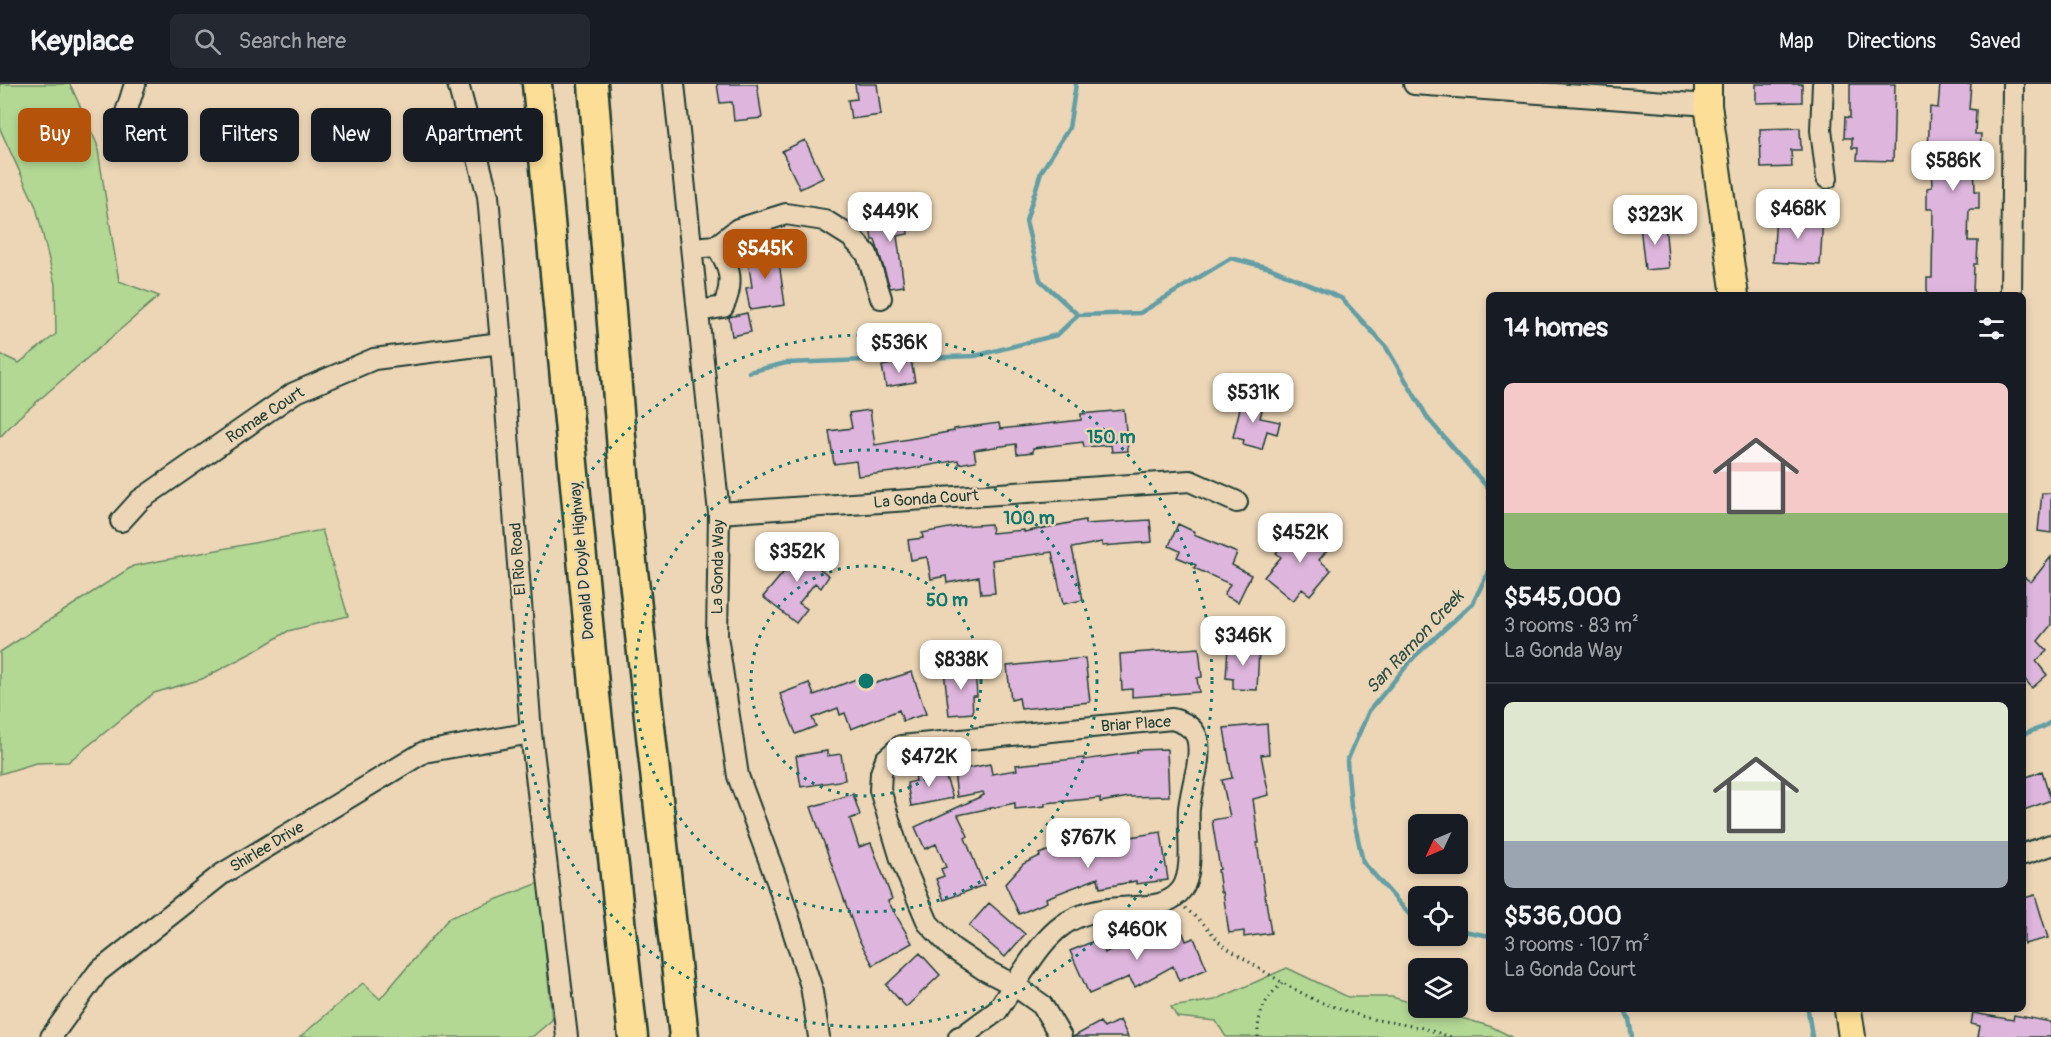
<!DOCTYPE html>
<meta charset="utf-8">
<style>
:root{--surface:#171b24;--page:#242831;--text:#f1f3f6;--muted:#9ea1a6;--line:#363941;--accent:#b45309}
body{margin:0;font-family:Pangolin,sans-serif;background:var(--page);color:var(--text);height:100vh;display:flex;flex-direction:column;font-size:22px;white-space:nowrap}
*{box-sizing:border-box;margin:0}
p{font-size:20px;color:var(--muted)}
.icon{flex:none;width:33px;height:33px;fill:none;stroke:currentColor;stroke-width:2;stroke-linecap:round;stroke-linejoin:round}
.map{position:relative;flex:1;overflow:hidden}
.details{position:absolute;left:1486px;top:208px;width:540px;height:720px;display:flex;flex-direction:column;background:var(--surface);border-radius:9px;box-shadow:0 3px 9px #0003}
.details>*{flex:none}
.banner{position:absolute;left:18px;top:24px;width:570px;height:54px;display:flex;gap:12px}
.needle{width:39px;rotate:226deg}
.tools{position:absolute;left:1408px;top:730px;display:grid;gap:12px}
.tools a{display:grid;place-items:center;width:60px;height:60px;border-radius:9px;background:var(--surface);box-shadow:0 3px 9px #0003;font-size:30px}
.price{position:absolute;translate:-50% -51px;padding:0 14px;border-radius:12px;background:#fff;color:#222;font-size:20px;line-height:39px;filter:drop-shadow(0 2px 3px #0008)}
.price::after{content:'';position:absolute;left:50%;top:36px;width:18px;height:14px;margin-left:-9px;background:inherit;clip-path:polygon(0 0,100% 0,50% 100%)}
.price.active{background:var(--accent);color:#fff}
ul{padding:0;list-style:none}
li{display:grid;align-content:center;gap:12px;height:318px;padding:0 18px}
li+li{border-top:2px solid var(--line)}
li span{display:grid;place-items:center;height:186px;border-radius:9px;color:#555}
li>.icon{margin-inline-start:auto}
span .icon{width:108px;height:108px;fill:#fffc;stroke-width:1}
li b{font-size:26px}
h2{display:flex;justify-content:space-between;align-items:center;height:72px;padding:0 18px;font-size:26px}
.tag{padding:0 21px;border-radius:9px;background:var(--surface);box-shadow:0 3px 9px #0003;font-size:21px;line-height:54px}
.tag.active{background:var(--accent);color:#fff}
header{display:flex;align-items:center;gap:36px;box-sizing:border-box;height:84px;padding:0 30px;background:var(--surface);border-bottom:2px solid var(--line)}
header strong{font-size:28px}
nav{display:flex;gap:33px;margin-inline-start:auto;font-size:21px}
.search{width:420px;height:54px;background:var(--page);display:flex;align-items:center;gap:15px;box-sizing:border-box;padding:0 21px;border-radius:9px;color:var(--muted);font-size:22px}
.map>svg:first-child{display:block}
</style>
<header>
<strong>Keyplace</strong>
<div class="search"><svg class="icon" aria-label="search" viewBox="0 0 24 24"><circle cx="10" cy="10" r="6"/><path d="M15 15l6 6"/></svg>Search here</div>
<nav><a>Map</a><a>Directions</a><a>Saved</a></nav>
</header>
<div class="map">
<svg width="2051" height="953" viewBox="0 0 2051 953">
<rect width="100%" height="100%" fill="#ecd6b6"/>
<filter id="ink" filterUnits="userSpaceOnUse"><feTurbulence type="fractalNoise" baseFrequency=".0167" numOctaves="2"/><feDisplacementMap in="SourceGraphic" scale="12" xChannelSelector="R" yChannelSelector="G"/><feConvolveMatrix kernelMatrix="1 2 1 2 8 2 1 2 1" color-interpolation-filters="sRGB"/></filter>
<g filter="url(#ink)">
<!-- green -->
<path fill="#b3d894" stroke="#698a64" stroke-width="1.5" d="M0,0H70L97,60L119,197L159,212L18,334L0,353V270L19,279L56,250L55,200L36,123L0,45Z
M322,446L348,532L288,547L255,567L202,595L154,609L68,678L36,679L0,690V568L133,482Z
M539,799L552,936L532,953H300L363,899L380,915L449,834Z
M1287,884L1348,913H1392L1419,921V924H1428L1492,943L1512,953H1226L1216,937L1177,933L1171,923L1215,916Z"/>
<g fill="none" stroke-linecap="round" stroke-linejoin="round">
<!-- stream -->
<path stroke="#639ea5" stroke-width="4.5" d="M1076,0L1069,44L1041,88L1026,137L1040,196L1078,231L1140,229L1231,174L1270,184L1341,214L1386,263L1429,336L1488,404L1490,416
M749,288L786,279L975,272L1057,251L1078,231
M2024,650L2043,643L2051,638
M1419,839H1417L1363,778L1351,723L1347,677L1369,627L1414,573L1473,519L1490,484
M1458,846L1490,852
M1625,926L1629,935L1632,953
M1808,926L1812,953"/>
</g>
<!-- building -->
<path fill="#deb5dc" stroke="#1f3d34" stroke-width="1.5" d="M717,0H757L762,34L734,37L732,18L720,19Z
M855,0H877L881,31L851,35L848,16L857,15Z
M1756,0H1802V18L1756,19Z
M1850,0H1895L1893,77L1857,76L1858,64H1852V54H1844L1845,33L1850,34Z
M1940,0H1971L1969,25L1976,26L1975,50H1981L1980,70H1974L1975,107H1979V125H1969L1968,157H1978L1977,180H1974L1973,212H1927V194H1932L1933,125H1927V104L1932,103L1931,68H1928L1930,23L1938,24Z
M1800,44L1801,66H1791L1792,83L1761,84L1760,45Z
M805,56L823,94L800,105L782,67Z
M905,126L908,150L897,152L904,202L890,204L875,156H872L868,131Z
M1776,131L1823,134L1820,181L1773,178Z
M1665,139L1669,184L1645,186L1640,141Z
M777,164L785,221L750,226L746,204L752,203L747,169Z
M747,229L751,248L732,252L729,233Z
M911,276L915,298L886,303L882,282Z
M1243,312L1264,318L1260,334L1280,338L1277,350L1267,347L1262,366L1243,361L1244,356L1233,353Z
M870,326L875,361L954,347V345L999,339L1000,345L1081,336V330L1124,326L1128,367L1112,368L1111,361L1084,363L1083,358L1033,364V368L1017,370L1016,360L974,366L976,377L959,380L958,376L893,388L858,392L856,377L834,380L829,347L852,344L849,329Z
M2042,409H2051V449L2038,447Z
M1085,436V440L1150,436L1152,458L1102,462V458L1072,464L1083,516L1063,520L1052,468L992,476L995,509L981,510L979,493L947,499L946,492L931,495L927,473L911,476L908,456L923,454L922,449L960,442L991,440L992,449L1024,446V448Z
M1178,440L1195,448L1194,451L1237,469L1232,481L1251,491L1238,518L1224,511L1230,500L1194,484L1196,481L1177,473L1180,467L1169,462Z
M1314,444L1333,459L1319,476L1331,486L1310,511L1302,505L1293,517L1264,493L1281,473L1276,469L1290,451L1295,456L1303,446L1309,451Z
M809,458L823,469L814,480L829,492L821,504L815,499L799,519L807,525L796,539L763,513Z
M2051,473V541L2038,557L2047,567L2036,577L2047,591L2032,604L2024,594V493L2031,498Z
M1228,562L1259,564L1257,606L1233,605V595L1226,594Z
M1199,564L1202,593L1197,594L1199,608L1132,613V605L1122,606L1120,570Z
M1085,574L1090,618L1021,625L1019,614L1011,616L1007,582Z
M975,584L977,612H972L973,629L949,631L944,587Z
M912,588L926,630L903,637L899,626L851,645L845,629L840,631L838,624L812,634L816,642L796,650L780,610L809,599L814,611L859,594L863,603Z
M1267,640L1269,670L1261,671L1269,711L1253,715L1259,759H1257L1271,849L1244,853V847L1229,849L1223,808H1221L1218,786L1220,785L1212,736L1230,733L1222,696L1232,694L1224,644Z
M1167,665L1169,712L1129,713L1100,718V714L1045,719V722L1015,725V719L958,731L968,752L965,754L984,801L944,816L936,795L944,792L941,785L946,783L936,760L925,765L915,743L984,711L983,708L957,713L954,687L990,680L992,690L1017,686L1016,681L1084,674V676L1137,668V666Z
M827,667V672L841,670L845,696L801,703L796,672Z
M943,685L953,714L911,722L907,699L916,697L915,690Z
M2042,687L2051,716L2024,726V694Z
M853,710L860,731L850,735L859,763L871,759L892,815L888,817L912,859L873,881L858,854L811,723Z
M1161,748L1168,796L1136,800V797L1100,804L1098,794L1046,814L1047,818L1019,830L1005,800L1023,780L1040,772L1039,770L1068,759L1070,765L1130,754V753Z
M2035,811L2048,854L2024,860V814Z
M989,819L1025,850L1005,873L969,842Z
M1139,849L1147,863L1183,849L1186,857L1194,854L1207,885L1179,897L1173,882L1135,903L1129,893L1089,910L1070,867L1099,855L1105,869Z
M920,869L940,891L906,923L886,901Z
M1973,929L2013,936L2014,931L2051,938V953H1978L1980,942L1971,940Z
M1120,936L1128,953H1073L1100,938L1104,944Z"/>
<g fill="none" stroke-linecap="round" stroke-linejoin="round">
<!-- minor casing -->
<g stroke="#1f3d34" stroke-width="24">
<path id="minor" d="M458,0L488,112L501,259L531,649L567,953
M674,0L719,429L717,552L738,692L777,797L811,902L819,953
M1414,0L1708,21
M1823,0L1821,46L1827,94
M118,54L135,0
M716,162L738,145L786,130L824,136L851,153L867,170L881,214
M2011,212L2013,0
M698,227L723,223C734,200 731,182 716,162L703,163
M719,429L1190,397L1237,418
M121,437L140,416L294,309L374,275L501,259
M1172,635C1200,642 1201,658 1197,684C1194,697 1191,710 1189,724C1187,746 1195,786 1182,805C1168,825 1141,822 1119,824C1101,825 1078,830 1063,841C1042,856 1029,880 1014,901L983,885L952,864L928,839L901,775L880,706L881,689L886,675L901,662Z
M2024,770L2051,761
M51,953L98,888L222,790L424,668L531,649
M959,953L963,952L997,927L1014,901L1042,921L1061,953"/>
</g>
<!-- major casing -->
<g stroke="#1f3d34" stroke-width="30">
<path id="major" d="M1708,0V21L1735,212
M1848,926L1852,953"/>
</g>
<!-- highway casing -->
<g stroke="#1f3d34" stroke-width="33">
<path id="highway" d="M537,0L595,611L633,953
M593,0L628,441L684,953"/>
</g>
<!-- path -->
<path stroke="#1f3d34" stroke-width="3" stroke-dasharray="1.5 4.5" stroke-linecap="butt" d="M1185,824L1203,839L1222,861L1283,899L1317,917L1367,934L1423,944L1451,953
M1258,953C1257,931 1265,913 1283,899"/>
<!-- minor -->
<use href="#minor" stroke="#ecd6b6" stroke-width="20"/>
<!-- major -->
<use href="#major" stroke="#fcde96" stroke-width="26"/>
<!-- highway -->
<use href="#highway" stroke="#fcde96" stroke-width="28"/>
</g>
</g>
<!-- distance rings -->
<g fill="none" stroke="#0f766e" stroke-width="3" stroke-dasharray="3 6">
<circle cx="866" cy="597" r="115"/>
<circle cx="866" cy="597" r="231"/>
<circle cx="866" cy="597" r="346"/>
</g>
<g text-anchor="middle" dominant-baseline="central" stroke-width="4.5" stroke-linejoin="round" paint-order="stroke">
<!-- street labels -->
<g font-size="16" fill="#1f3d34" stroke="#ecd6b6">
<text transform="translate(265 331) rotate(-33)">Romae Court</text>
<text transform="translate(926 415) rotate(-4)">La Gonda Court</text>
<text transform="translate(518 475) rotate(-94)">El Rio Road</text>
<text transform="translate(582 477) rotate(-95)">Donald D Doyle Highway</text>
<text transform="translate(718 483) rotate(-89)">La Gonda Way</text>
<text transform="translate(1136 640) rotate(-4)">Briar Place</text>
<text transform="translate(267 763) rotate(-31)">Shirlee Drive</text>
</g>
<!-- water labels -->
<g font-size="18" font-style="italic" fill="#2a4d47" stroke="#ecd6b6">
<text transform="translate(1415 558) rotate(-47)">San Ramon Creek</text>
</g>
</g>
<circle cx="866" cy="597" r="9" fill="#0f766e" stroke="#ecd6b6" stroke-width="3"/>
<g font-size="18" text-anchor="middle" font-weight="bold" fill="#0f766e" stroke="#ecd6b6" stroke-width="4.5" stroke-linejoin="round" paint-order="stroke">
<text x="1111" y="359">150 m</text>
<text x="1029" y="440">100 m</text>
<text x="947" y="522">50 m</text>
</g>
</svg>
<div class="tools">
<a><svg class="needle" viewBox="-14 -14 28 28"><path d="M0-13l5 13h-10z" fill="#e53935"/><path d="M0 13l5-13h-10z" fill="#9ea1a6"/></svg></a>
<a><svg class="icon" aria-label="locate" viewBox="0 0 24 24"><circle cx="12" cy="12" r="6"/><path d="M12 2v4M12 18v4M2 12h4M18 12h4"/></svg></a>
<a><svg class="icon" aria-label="layers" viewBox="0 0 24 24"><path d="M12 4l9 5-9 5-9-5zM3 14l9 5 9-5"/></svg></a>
</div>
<b class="price" style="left:1953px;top:108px">$586K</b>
<b class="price" style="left:1798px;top:156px">$468K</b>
<b class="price" style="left:890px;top:159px">$449K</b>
<b class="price" style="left:1655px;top:162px">$323K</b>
<b class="price active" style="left:765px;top:196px">$545K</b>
<b class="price" style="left:899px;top:290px">$536K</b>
<b class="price" style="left:1253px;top:340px">$531K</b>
<b class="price" style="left:1300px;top:480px">$452K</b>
<b class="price" style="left:797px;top:499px">$352K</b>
<b class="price" style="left:1243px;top:583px">$346K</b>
<b class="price" style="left:961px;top:607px">$838K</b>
<b class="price" style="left:929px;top:704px">$472K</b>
<b class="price" style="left:1088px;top:785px">$767K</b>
<b class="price" style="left:1137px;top:877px">$460K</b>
<div class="banner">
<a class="tag active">Buy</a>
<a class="tag">Rent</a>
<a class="tag">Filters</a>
<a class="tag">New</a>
<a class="tag">Apartment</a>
</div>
<section class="details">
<h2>14 homes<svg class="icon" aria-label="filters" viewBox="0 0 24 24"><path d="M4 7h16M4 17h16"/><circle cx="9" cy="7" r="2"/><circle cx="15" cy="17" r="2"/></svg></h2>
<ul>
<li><span style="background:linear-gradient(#f6c9c9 70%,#8fb573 0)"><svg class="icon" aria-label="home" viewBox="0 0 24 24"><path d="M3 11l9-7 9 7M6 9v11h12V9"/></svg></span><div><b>$545,000</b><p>3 rooms · 83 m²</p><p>La Gonda Way</p></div></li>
<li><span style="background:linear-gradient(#dfe7d0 75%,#9aa5b1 0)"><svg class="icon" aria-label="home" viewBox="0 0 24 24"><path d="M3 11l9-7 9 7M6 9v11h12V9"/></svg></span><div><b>$536,000</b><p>3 rooms · 107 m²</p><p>La Gonda Court</p></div></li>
</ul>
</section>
</div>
